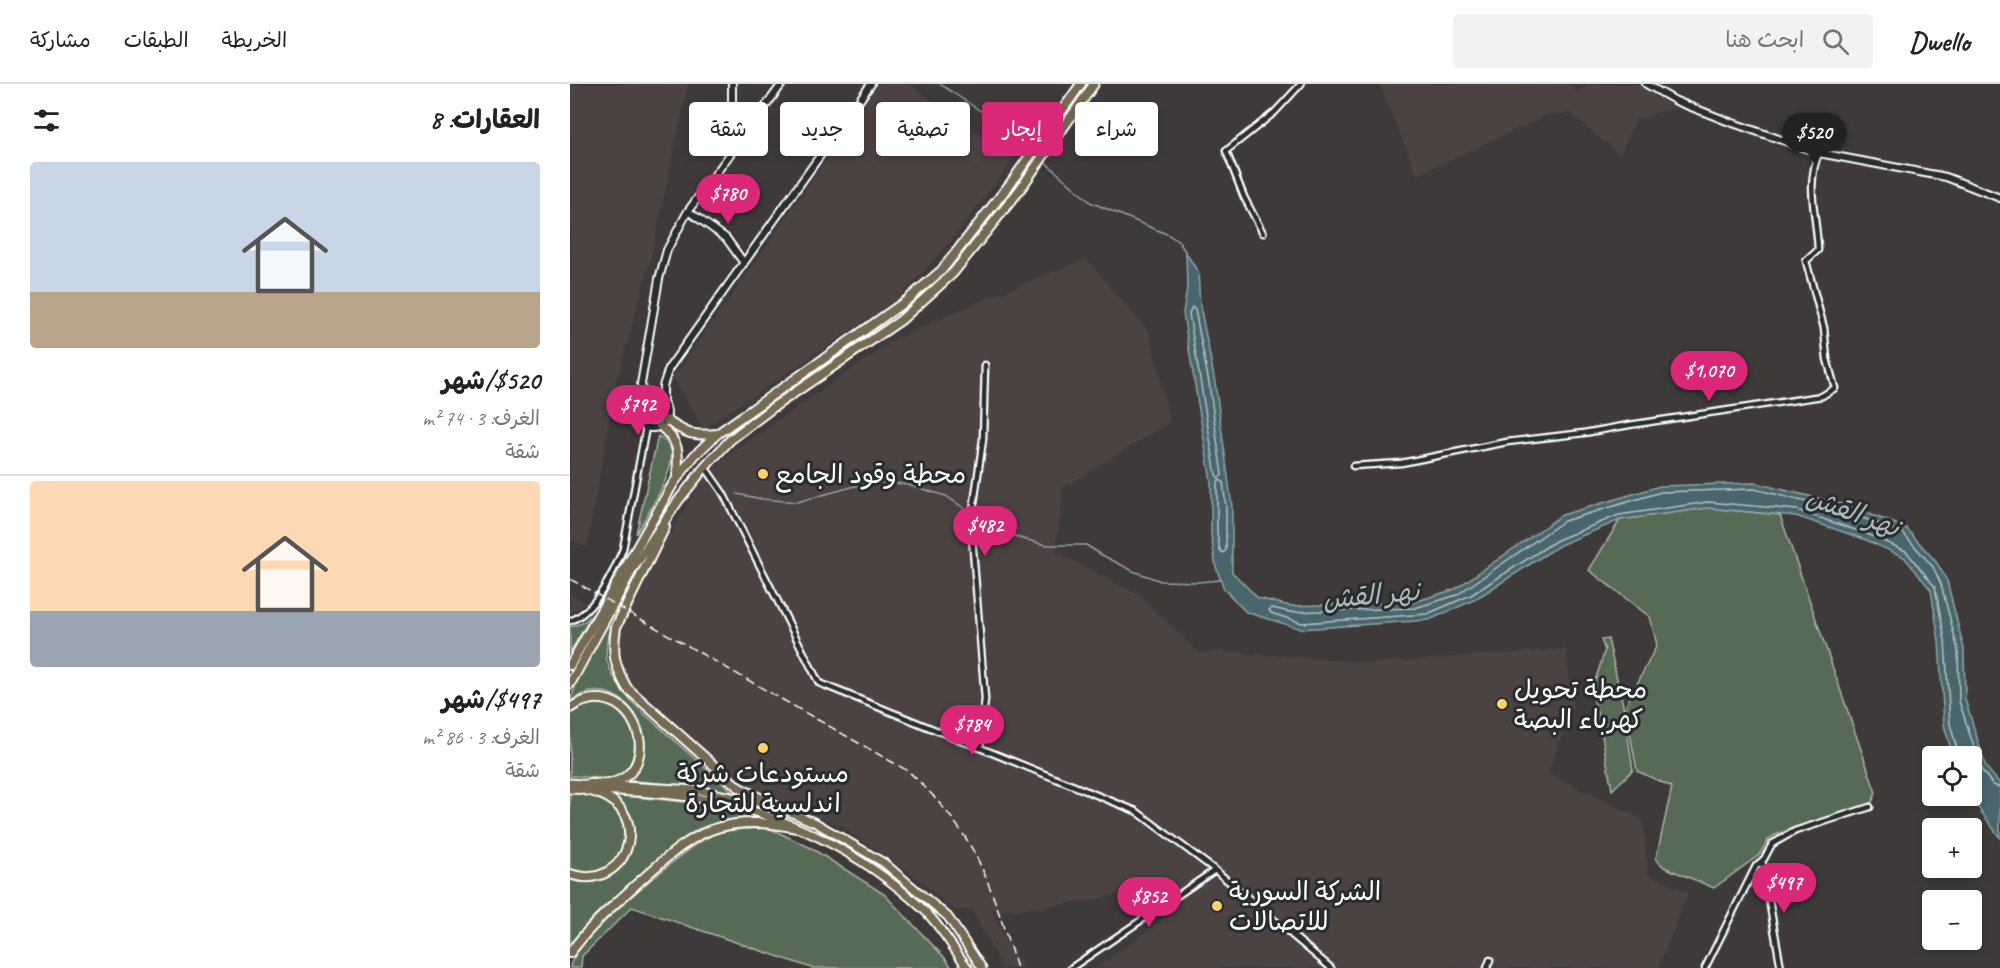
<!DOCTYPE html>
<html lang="ar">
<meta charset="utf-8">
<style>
:root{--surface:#fff;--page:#f2f2f2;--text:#222;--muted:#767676;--line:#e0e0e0;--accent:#db2777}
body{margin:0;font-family:Caveat,"Playpen Sans Arabic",sans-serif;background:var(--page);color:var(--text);direction:rtl;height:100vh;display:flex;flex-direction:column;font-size:22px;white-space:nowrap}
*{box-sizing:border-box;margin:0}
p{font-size:20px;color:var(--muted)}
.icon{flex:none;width:33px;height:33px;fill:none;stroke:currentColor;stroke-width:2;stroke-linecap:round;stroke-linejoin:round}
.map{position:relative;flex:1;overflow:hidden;direction:ltr}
.details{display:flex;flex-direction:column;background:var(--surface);width:570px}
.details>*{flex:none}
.banner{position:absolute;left:18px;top:18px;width:570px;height:54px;direction:rtl;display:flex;gap:12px}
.tools{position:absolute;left:1352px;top:662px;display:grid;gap:12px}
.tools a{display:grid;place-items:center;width:60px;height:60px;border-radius:6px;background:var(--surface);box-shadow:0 3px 9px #0003;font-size:30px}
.price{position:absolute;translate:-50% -51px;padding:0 14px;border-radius:21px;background:var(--accent);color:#fff;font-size:20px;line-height:39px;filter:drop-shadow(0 2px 3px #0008)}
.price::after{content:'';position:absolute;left:50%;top:36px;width:18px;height:14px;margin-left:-9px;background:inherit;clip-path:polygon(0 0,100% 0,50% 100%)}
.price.current{background:#222;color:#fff}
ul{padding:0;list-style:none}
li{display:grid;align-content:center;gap:12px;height:318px;padding:0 30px}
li+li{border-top:2px solid var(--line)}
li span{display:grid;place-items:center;height:186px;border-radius:6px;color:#555}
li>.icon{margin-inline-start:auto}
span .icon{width:108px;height:108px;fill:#fffc;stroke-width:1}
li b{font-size:26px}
h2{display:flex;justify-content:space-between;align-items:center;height:72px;padding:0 30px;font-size:26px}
.pill{padding:0 21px;border-radius:6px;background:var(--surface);box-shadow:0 3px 9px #0003;font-size:21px;line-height:54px}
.pill.current{background:var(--accent);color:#fff}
header{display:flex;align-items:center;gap:36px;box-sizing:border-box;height:84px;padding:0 30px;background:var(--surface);border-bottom:2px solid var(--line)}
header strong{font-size:28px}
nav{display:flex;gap:33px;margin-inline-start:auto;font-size:21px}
.search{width:420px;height:54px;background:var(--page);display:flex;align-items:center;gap:15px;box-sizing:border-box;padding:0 21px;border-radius:6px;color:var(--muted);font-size:22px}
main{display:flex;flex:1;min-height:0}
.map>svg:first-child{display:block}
</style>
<header>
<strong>Dwello</strong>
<div class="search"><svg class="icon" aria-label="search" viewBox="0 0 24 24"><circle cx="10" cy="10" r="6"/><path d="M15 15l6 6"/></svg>ابحث هنا</div>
<nav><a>الخريطة</a><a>الطبقات</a><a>مشاركة</a></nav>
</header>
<main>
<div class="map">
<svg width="1430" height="884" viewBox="0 0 1430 884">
<rect width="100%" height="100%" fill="#3e3a3a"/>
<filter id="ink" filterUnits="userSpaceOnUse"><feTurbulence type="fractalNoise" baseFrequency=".0167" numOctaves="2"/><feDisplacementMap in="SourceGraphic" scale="12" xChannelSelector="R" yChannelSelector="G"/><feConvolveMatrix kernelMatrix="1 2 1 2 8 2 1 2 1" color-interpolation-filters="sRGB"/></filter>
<g filter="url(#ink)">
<!-- built -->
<path fill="#4c4343" d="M0,0H118L81,174L45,302L17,463L0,456Z
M307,0H339L444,75L381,157L328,215L133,345L103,293L188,175Z
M809,0H1000L1008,9L1018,0H1068L1104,24L1066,35L1050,71L1000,29L978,31L847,91Z
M516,175L580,249L600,338L493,404L486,468L567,510L630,569L648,567L802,579L996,565L1003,622L978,689L1073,736L1078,790L1118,809L1088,884H526L599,831L576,802L529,815L447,826H421L453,884H432L402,826H384L343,791L272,743L173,699L63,621L41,595V553L90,466L137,388L184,353L326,255L401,221Z
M0,510L15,519L0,530Z"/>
<!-- green -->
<path fill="#576a54" stroke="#abb4aa" stroke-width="1.5" d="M88,352C94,356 99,359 101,366C106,388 77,430 66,450Z
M1137,424L1210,431L1306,709L1302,718L1296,721L1254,737L1226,743L1203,752L1197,757L1189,771L1144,804L1094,783L1086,775L1102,703L1067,687L1055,623L1087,561L1080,533L1019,486L1050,436Z
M68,487L44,537L37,557L36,574L41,588L52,607L69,625L167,712L120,702L58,696C97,653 50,582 0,617L10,590Z
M23,530L0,568V543L12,539Z
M1038,555L1053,621L1063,686L1042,706L1031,646L1020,600L1026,594L1035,566L1031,556Z
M22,619C31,619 42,618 50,624C69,639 71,682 47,693C38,696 11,692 0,692V628L3,625Z
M0,709C93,714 53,810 0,786Z
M43,711C93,716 143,718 191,734L155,737L128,745L105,761L27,829L0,860V795C55,812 86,748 43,711Z
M199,744L241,764L314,810L375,874L382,884H242L62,823L12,872L11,884H0C0,859 118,761 144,750C155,745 185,745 199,744Z"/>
<!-- water -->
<path fill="#49666d" stroke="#92a3a7" stroke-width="1.5" d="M616,169L628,188L630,221L645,298L662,422V488L688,514L720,522L844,518L885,505L992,431L1090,402L1185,399L1276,421L1336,444L1367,479L1377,497L1394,565L1395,615L1416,683L1430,700V754L1399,711H1401V672H1383L1374,641L1369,557L1361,506L1334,473L1294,455L1226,432L1137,424L1050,436L990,461L904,516L859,536L731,545L676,528L654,505L646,483L641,450V398L613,229L617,204Z"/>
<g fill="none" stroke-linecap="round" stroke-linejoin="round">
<!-- shore -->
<path stroke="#b6c2c5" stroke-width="1.5" d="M622,223L625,226L639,299L652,391L649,394L646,391L619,230Z
M649,396L653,398L656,423V466L653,469L650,466L647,449V399Z
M1389,672L1380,640L1375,556L1365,503L1336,467L1297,450L1227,426L1138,418L1049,431L987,456L901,511L857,530L732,539L701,529L699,526L702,524L720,528L845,524L887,511L994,437L1091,408L1184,405L1274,427L1333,449L1363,483L1371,500L1388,566L1389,617L1411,685L1423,701L1430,703"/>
<!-- stream -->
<path stroke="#92a3a7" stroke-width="1.5" d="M370,0L445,50L462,66
M474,77L520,118L599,151L609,158L616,169
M167,410L192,415L227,418L300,398L336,400L376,412L410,435L449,454L477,461H516L532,471L563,487L591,497L628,498L650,496"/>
<!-- street casing -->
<g stroke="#fff" stroke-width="9">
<path id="street" d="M693,149L674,113L656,67L705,28L731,0
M783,382L831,379L937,358L1014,349L1059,341L1252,312L1265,304L1257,275L1254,244L1236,177L1248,166C1247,133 1235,101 1249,69
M135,383L153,409L249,599L566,727L645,786L761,884
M0,537C24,529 44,488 53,465L76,343
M410,664L415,615L401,441L413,355L415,281
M1192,777L1211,884
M501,884L645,786
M917,884L920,876
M1135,884L1186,782L1194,775L1202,760L1225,747L1300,723"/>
</g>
<!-- secondary casing -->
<g stroke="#fff" stroke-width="10">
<path id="secondary" d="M162,0V38L169,58
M1076,0L1106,17L1157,37L1249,69L1376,93L1430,114
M118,127L156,154L174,179
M67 329a15 15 0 1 1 30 0a15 15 0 1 1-30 0Z
M74,317L71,300L89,195L97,166L118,127L212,0
M93,319V302L99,284L301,0"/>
</g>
<!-- primary casing -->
<g stroke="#fff" stroke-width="11">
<path id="primary" d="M0,699L24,701
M35,701L127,706L206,722L246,739L314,779L378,833L412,884
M0,705C44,707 89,708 132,715C214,729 293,769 354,826C370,841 384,866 398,884"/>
</g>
<!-- highway casing -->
<g stroke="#fff" stroke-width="12">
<path id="highway" d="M96,336C117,350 121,352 147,350
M90,342C110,358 109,368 107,393
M95,443L46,543C42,569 44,581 57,604L168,703L206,722
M0,581L103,400L124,372L147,350L336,217L372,186L440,100L511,0
M0,600L62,486L108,417L135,383L160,356L202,324L331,236L383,189L448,108L524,0
M0,624C60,585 99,683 42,699C35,701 26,700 19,700
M0,790C60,811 89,718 15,706
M0,869C20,841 45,820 70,797C94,776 118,752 150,743C176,736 201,739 227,744"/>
</g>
<!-- street -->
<use href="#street" stroke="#2a2d2e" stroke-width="4.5"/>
<!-- secondary -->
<use href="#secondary" stroke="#2a2d2e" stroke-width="6"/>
<!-- primary -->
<use href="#primary" stroke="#746b52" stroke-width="7"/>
<!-- highway -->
<use href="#highway" stroke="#746b52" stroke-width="8"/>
<!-- rail -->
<path stroke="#fff" stroke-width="1.5" stroke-dasharray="9 4.5" stroke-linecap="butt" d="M0,495L338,687C359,706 377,726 393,750C419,788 432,841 447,884"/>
</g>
</g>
<!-- markers -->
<g fill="#ffd166" stroke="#2a2d2e" stroke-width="2">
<circle cx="193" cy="390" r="6"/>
<circle cx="932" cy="620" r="6"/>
<circle cx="193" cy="664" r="6"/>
<circle cx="647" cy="822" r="6"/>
</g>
<g text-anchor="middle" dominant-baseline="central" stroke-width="6" stroke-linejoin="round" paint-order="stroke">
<!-- poi labels -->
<g font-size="26" fill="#fff" stroke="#2a2d2e" text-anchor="start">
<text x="205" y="390">محطة وقود الجامع</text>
<text x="944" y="605">محطة تحويل<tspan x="944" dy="30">كهرباء البصة</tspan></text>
<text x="193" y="689" text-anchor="middle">مستودعات شركة<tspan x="193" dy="30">اندلسية للتجارة</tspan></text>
<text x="659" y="807">الشركة السورية<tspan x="659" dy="30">للاتصالات</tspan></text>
</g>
<!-- water labels -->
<g font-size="27" font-style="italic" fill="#adbabd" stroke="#2a2d2e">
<text transform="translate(1283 428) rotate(20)">نهر القش</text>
<text transform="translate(801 511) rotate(-5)">نهر القش</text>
</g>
</g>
</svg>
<div class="tools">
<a><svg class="icon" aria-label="locate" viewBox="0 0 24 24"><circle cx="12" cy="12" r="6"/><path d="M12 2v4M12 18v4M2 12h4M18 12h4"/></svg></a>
<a>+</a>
<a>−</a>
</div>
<b class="price current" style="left:1244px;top:80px">$520</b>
<b class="price" style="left:158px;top:141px">$780</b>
<b class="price" style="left:1139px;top:318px">$1,070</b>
<b class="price" style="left:68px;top:352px">$792</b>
<b class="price" style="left:415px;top:473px">$482</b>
<b class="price" style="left:402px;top:672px">$784</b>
<b class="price" style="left:1214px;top:830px">$497</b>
<b class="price" style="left:579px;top:844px">$852</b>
<div class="banner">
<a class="pill">شراء</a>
<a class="pill current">إيجار</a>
<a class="pill">تصفية</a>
<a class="pill">جديد</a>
<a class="pill">شقة</a>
</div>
</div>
<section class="details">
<h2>العقارات: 8<svg class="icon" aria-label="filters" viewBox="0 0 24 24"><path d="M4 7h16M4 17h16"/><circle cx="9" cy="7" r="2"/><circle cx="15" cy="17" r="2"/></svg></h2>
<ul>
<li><span style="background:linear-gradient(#c9d6e8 70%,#b9a48a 0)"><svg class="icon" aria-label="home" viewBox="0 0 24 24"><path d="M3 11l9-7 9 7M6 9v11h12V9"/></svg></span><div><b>$520/شهر</b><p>الغرف: 3 · 74 m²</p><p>شقة</p></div></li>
<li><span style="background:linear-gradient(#ffd9b3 70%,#9aa5b1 0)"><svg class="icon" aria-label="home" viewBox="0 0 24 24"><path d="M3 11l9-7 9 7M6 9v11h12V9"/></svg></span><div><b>$497/شهر</b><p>الغرف: 3 · 86 m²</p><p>شقة</p></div></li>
</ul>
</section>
</main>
